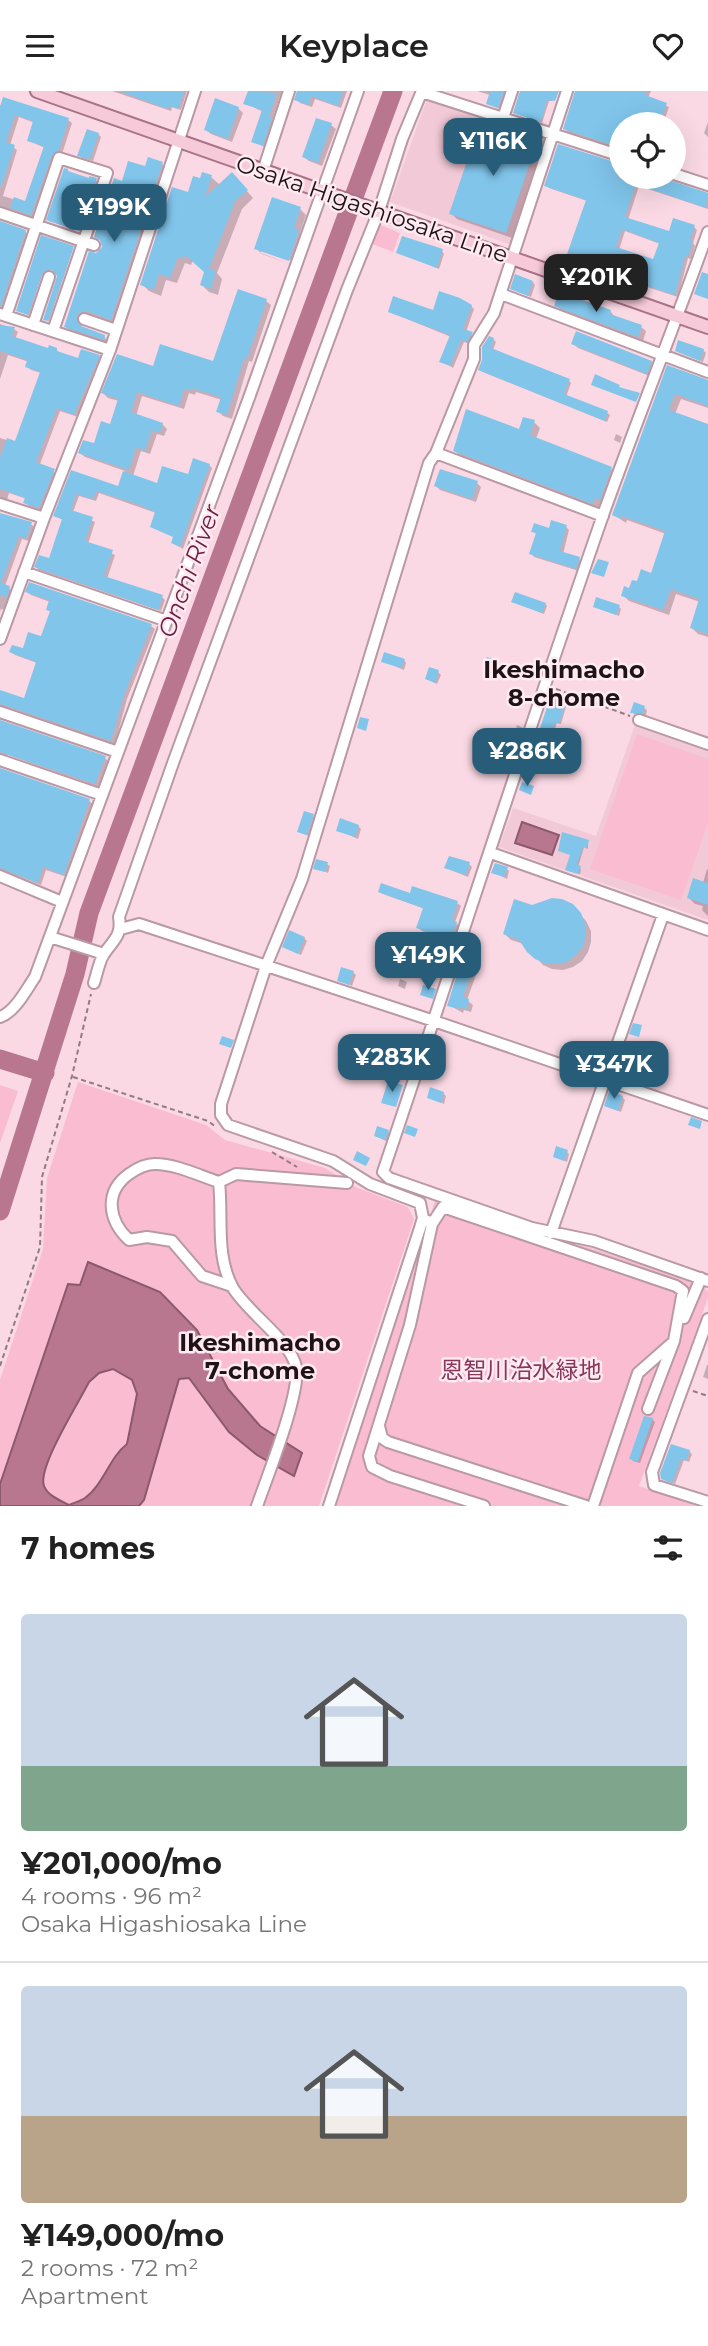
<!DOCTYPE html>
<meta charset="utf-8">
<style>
:root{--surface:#fff;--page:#f6f6f6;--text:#222;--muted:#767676;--line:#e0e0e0;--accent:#285d79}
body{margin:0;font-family:Montserrat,"Noto Sans JP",sans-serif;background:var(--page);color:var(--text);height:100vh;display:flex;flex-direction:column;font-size:26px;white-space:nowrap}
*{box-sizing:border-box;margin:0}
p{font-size:23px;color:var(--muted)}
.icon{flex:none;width:38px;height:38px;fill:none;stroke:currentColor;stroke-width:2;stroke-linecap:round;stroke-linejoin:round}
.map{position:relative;height:1415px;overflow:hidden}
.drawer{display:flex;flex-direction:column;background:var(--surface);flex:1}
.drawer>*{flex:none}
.tools{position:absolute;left:609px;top:21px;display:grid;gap:14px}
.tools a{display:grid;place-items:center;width:77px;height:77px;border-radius:50%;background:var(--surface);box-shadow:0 7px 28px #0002;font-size:35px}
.price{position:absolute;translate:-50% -60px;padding:0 16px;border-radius:14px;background:var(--accent);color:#fff;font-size:23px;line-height:46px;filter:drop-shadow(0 2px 4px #0008)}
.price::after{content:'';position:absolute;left:50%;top:42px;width:21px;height:16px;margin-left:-10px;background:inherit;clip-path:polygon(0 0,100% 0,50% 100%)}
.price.on{background:#222;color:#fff}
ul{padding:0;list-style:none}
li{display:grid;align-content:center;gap:14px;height:371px;padding:0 21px}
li+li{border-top:2px solid var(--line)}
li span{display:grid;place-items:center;height:217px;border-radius:7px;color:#555}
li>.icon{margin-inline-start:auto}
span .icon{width:126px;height:126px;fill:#fffc;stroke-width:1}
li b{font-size:30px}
h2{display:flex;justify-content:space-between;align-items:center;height:84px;padding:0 21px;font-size:30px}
header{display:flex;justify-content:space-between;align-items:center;height:91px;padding:0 21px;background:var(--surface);font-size:32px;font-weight:600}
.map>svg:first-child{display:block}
</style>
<header><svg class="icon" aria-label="menu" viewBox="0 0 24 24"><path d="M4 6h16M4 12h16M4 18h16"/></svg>Keyplace<svg class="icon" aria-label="heart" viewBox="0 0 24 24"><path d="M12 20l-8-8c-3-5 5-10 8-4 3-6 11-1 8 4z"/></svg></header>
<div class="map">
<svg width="708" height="1415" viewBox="0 0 708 1415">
<rect width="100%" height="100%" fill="#fad9e4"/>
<!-- built -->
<path fill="#f2c9d6" d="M427,8L543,45L546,51L512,154L390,111Z
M635,634L708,659V829L499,756L513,717L596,745Z"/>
<!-- green -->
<path fill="#f9bcd1" d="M378,133L400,142L393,161L370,152Z
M637,643L708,668V732L681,809L590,778Z
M78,991L206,1034L225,1049L325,1077L358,1097L408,1116L414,1128L319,1415H0V1289L43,1158L47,1087Z
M0,994L18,1000L0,1052Z
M435,1110L543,1146L591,1157L702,1194L708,1201V1207L639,1395L697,1415H336Z"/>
<!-- water -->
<path fill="#b9778f" stroke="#8a596b" stroke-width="2" fill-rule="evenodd" d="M522,731L559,744L552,764L515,752Z
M88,1171L160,1201L197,1239L228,1298L260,1335L302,1362L294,1385L257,1364L229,1341L189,1287L179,1288L144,1409L139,1415H0V1393L68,1193L80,1194ZM113,1278L132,1289L137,1303L127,1353C109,1367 104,1393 85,1407C80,1410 74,1412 69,1414C60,1409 48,1405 44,1395C37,1377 79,1311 89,1291L99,1282Z"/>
<!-- shadow -->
<path fill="#0003" fill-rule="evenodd" d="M112,0H187L181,19L172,16L171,20Z
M250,0H286L283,6L280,5L272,30L274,32L266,57L253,50L263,21L245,12Z
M298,0H347L341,17L315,8L312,16L300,12L296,8Z
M477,0H506L500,18L488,13L490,4Z
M521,0H555L552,10H549L542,32L517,23Z
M576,0H651L648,7L669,16L663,33H621V58L568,41L565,38Z
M0,14L68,29L72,32L62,63L35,127L6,117L0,120ZM19,26L35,32L29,50L45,57L26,112L3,105L17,59L10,54Z
M238,17L243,22L232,51L211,43L206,39Z
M708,31V46L704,42Z
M331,34L336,38L322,75L309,70L304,66Z
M98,43L101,46L93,70L82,67L79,64Z
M536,53L542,59L512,147L457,128L451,122Z
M162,73L167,77L115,232L91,224L84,225L80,231L83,238L104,245L108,252L69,239L65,235L97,163L103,156L102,151L96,145L146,78Z
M621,74V86H659L671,92L708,102V118L639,95L628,129L670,143L694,136L697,139L693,152L695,155L691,168L688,167L678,206L582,175L568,166L587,110L549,97L546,94ZM625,140L660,153L654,170L619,159Z
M68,82L97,90L80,140L49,130Z
M211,86L220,94L239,91L253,107L242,118L217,182L222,188L218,204L209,201L202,194L206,181L193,169L191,174L185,172L177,192L166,189L161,205L149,200L142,193L189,103L201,89Z
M300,118L306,124L300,142L305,147L296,171L261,158V162L295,175L262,163L256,157Z
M0,132L25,141L29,144L4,219L0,220Z
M42,147L73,158L49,230L46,229L59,185L53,178L42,184L29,224L19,220Z
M442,160L444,163L439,178L398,161Z
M533,191L535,194L531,206L512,198Z
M266,210L271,214L252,271L249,270L232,328L223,325L218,320L222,309L196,301L195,304L189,302L184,318L142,305L136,325L162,333L167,338L164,345L157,343L150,363L141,360L133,385L158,394L189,386L209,374L212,377L183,458L173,452L175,447L156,422L99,402L96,410L79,405L73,421L95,431L88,453L115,464L107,488L162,506L165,509L161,520L39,479L36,476L50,469L63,429L55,425L72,381L120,397L125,380L85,366L80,362L95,354L111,335L119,310L108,307L103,302L154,277L214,273Z
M556,214L611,221L615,226L641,236L646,240L643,250L561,219Z
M471,215L474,218L466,241L475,245L470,253L464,251L453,277L442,270L451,246L390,221H434Z
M0,233L14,238L18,241L15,248L50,259H56L61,263L79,270L99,265L102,269L78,326L60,320L40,373L57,383L43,420L29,415L25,412L27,408L9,402L7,409L0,410V347L16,352L41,282L31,279L27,275L29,271L8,264L0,288Z
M493,248L496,251L493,259L569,290L571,292L566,306L607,322L610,324L607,331L483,281L480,279Z
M573,252L651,271L655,276L652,286L578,257Z
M703,259L706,262L703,271L677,260Z
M668,276L708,291V317L681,308L675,323L708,335V546L698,543L692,537L700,511L676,503L669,524L629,510L623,504L652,484L666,443L627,429L626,432L614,424Z
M534,331L540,337L536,348L611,378L617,384L606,414L601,412L599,417L461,366L455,360L520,340Z
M616,343L622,346L620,352L614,349Z
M477,392L481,396L476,411L440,399L436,395Z
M0,424L31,433L34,436L29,450L22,448L5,495L13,500L6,519L1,518L0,521Z
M566,436L569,439L563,463L579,468L583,471L579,480L534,466L531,462L537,444L533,440Z
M30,493L151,535L155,538L127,608L115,653L7,616L0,618V601L26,609L37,572L15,564L11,561L24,560L42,548L51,522L48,518L50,511L31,504L27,501Z
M513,511L545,513L547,515L544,523Z
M595,515L619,516L621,518L619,525Z
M404,569L406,572L404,579L383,570Z
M438,581L441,584L437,593L427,588Z
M567,607L568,609L561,633L557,632L552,647L541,644Z
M644,617L647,619L646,624H635L632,621Z
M0,631L105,667L108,670L99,696L8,664L0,666Z
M517,634L523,637L521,643L515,641Z
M0,679L89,710L93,713L67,786L46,779L41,794L8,781H0Z
M313,725L315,727L309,745L301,742L299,740Z
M358,735L361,738L358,748L338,739Z
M588,750V758L584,756L578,776L581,778L580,783L569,780L571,764Z
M327,773L330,775L328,782L315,777Z
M469,773L472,776L468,786L446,777Z
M507,778L509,780L507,788L493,781Z
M707,778L708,779V825L702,819L703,815L695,813L689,807L703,792Z
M414,797L457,812L461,815L455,831L459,835L454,850L422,840L418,836L425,818L383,803L380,800L411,804Z
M572,815L586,830L591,840V851L588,861L582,870L573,876L563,879L552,878L543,874L524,853L511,849L505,843L532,816Z
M304,847L307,850L301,864L284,856Z
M442,868L446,869L443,879L439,877Z
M472,877L477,881L467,909L473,914L471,921L464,919L463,922L449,914Z
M353,881L356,884L352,895L339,889Z
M400,888L407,891L405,898L398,895Z
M443,1002L446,1005L444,1013L429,1006Z
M622,1006L625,1009L621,1021L606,1015Z
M388,1041L391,1043L388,1051L376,1045Z
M567,1061L569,1063L567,1071L555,1065Z
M707,1274H708V1288L703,1286Z
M652,1328L655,1331L640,1372L633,1370L631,1367Z
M689,1360L692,1363L689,1371L684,1369L675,1393L666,1390L663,1387L664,1376Z"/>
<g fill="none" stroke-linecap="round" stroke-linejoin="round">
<!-- river -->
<path stroke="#b9778f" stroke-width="19" d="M0,968L45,982
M0,1120L75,883L89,822L393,0"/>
</g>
<!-- building -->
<path fill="#81c5eb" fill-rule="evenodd" d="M119,0H184L178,18L169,15L168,18Z
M248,0L277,2L269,26L272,27L263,55L251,51L262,19L243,13Z
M297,0H343L338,15L311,5L309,14L294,9Z
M490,0H504L498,17L486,13Z
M520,0H559L555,10L547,9L541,31L513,22Z
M575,0H647L645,4L667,12L659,33H621V57L563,38Z
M3,6L69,27L59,59L52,64L31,124L10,117L14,106L25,110L44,55L27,50L33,30L15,24L6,51L15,54L2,94H0V16Z
M215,7L239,16L228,48L204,39Z
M316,27L332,32L318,72L302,66Z
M480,32L537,51L506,142L449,123Z
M87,38L99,42L90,68L77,65Z
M558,53L621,73L617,86H664L672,90L708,102L706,117L636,93L625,126L669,140L673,127L695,134L690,149L693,150L688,166L685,165L675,204L577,172L578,170L566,166L586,109L544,95ZM622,138L659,152L653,168L616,156Z
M148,66L163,71L111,229L86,220L79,222L76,226L81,235L105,244L104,249L64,236L89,160L96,162L102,156L100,149L94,146L114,87L122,90L128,70L145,75Z
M64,77L68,78V80L89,87V85L97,87L79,140L46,129Z
M202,81L212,84L205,106L232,81L248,99L235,110L209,178L216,180L211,198L200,194L204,181L185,164L184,168L178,166L170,187L159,183L154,199L140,194L172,96L188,101L193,85L200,87Z
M272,106L301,116L294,137L299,139L289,170L254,158Z
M0,130L26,139L1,215L0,214Z
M41,144L74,155L48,230L43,229L57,185L51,178L42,183L28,224L16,220Z
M402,145L443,158L437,177L396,162Z
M702,181L708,183V208L694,203Z
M515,183L533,190L528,205L510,198Z
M238,198L267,208L247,268L244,267L227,324L216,321L221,306L191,297L190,300L184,298L179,315L137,301L131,321L163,332L160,342L152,339L145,360L136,356L129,379L78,362L83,349L94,352L101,330L110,333L118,308L101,302L117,263L153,275L160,253L213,270Z
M439,200L460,207L472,214L463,238L473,241L467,251L461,249L450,275L439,271L450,244L388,221L393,205L433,219Z
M559,201L611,219L610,223L642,234L638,246L554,215Z
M0,234L15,236L12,245L48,257L49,254L57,257V260L78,267L81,258L100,264L74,324L57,317L36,371L55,378L39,417L23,412L25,407L0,398V366L7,347L15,350L40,281L25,276L27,269L0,260Z
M576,240L652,270L647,283L571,253Z
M489,245L494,247L491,257L570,288L564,303L608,320L605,330L478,279L482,269V256Z
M678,249L704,258L700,270L675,260Z
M667,274L708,289V315L675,303L669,319L708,333V543L690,537L699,508L671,498L663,519L621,505L624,495L629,497L632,489L637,490L641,478L651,482L665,440L622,425L621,428L612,424Z
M595,283L620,294L619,296L640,302L636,311L591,294Z
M466,318L519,338L523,326L535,329L530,344L612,376L600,409L595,407L593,413L453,360Z
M193,367L210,373L180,456L171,452L173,446L150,436L155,421L137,413L96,400L93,408L76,403L71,419L93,426L85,450L113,459L104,485L163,504L158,519L34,476L39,464L49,467L62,428L53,425L71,379L118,395L123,380L157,392L162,375L188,383Z
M440,378L478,390L472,408L434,395Z
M0,422L32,431L26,448L19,445L1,492L10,495L7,506L0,504Z
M551,429L567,434L560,460L580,466L576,478L529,463L536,442L531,441L534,432L549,437Z
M598,468L609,471L604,486L591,482Z
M29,491L152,533L124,604L111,650L0,613V599L24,607L36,571L9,561L12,554L23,557L28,541L41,545L50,520L46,519L49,509L25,501Z
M515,501L546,512L542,522L511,511Z
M596,506L620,514L616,524L593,516Z
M384,561L405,568L401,577L381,571Z
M487,566L499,570L497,577L485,574Z
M429,576L439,579L435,592L425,588Z
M552,601L568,606L559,633L555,631L550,647L538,643Z
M634,611L645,615L643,622H630Z
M360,626L369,628L366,640L357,637Z
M0,629L106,665L95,693L0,661Z
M0,677L90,708L64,784L43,776L38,792L0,777Z
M522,691L534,695L531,704L519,699Z
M304,720L314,723L307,744L297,741Z
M340,727L359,734L355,746L336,740Z
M562,741L589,749L587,757L583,756L577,774L581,775L578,783L565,779L570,764L558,760Z
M449,765L470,771L466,784L444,777Z
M316,768L328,771L325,781L313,778Z
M495,772L508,776L504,786L491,782Z
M693,787L708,792V814L687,807Z
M381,792L410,802L412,795L458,810L452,829L457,831L451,848L416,837L423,817L378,801Z
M552,807L562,808L573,813L581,822L585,832L586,844L583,855L576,864L567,871L556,873L544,872L535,868L527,861L519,849L503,843L514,808L532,814Z
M289,839L305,846L298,863L282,856Z
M461,871L473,875L463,906L469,908L467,918L459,916V918L447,915Z
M341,876L354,880L349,894L337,890Z
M423,894L436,898L433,908L420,904Z
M633,932L642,934L639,946L629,943Z
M222,945L234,949L231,957L219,953Z
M388,990L403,994L396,1016L381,1012Z
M430,996L444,1001L441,1012L427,1007Z
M609,1000L623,1005L618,1020L604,1015Z
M691,1026L702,1030L700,1038L688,1034Z
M407,1034L418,1038L415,1046L404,1042Z
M377,1035L389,1039L385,1049L374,1045Z
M556,1055L568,1059L564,1070L553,1066Z
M357,1060L370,1067L366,1075L353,1069Z
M644,1325L653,1327L638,1371L629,1368Z
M671,1353L690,1359L686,1370L681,1368L672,1392L661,1388L660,1382Z"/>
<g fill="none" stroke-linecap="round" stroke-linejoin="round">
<!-- minor casing -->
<g stroke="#b999a4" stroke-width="14">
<path id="minor" d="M567,0L494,222L474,254V268L436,362L603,425
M422,1L621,65
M503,27L512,0
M263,80L289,0
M674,83L708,94
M0,122L94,154
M708,141C674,236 637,329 603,424C527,642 457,862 383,1081L389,1087L532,1137L594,1150L708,1190
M501,203L708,281
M0,223L110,259
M6,225L59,67L107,82L53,240
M84,228L116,239
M33,234L49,186
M0,413L44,427
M24,481L167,530
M0,548L44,427L110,259L195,0
M0,621L118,661
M639,629L708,653
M0,669L102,704
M491,762L708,839
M0,785L62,811
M121,838L139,833L434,930L708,1024
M50,846L104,863
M94,892C97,883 99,870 104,863C114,848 122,845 119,826L173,672L347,199L379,120L402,48L422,0
M0,926C15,921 26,899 35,886L250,304L358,0
M219,1091C223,1125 215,1165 233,1197C248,1222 291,1250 296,1276C301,1302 267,1386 257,1415
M428,1130L432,1133L410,1234L369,1365L372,1376L390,1385L484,1415
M432,1133L443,1116L676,1195L683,1200L674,1250L648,1318
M551,1142L663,824
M232,1195L202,1185L172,1150L147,1146L129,1149C108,1129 104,1101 129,1083C136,1078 146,1073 155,1073C176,1073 200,1085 219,1091L236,1083L347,1092
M684,1227L701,1187
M708,1228L652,1381L654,1394L708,1411
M379,1335L382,1347L388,1351L586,1415
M329,1415L420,1137L423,1127L420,1112L370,1093L333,1070L228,1034L221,1024V1013L266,875L302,788L429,372L436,362
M593,1415L638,1282L671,1253"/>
</g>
<!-- major casing -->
<g stroke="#a87386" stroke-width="16">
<path id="major" d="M37,0L708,236"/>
</g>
<!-- path -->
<path stroke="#927b83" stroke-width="2" stroke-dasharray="5 3.5" stroke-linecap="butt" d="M556,598L630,625
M73,986L208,1030L216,1036
M272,1061L297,1076
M0,1275L40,1156L42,1086L72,985L91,903
M693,1300L708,1305"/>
<!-- minor -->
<use href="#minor" stroke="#fff" stroke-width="10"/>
<!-- major -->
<use href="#major" stroke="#f7cada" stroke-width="12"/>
</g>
<g text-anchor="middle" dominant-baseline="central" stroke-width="5" stroke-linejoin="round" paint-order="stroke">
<!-- street labels -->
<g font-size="23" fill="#1e1317" stroke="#ffeaf1">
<text transform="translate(372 118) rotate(19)">Osaka Higashiosaka Line</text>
</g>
<!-- park labels -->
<g font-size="23" fill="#883659" stroke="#ffeaf1">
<text x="521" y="1279">恩智川治水緑地</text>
</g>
<!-- water labels -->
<g font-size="24" font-style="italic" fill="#6e1e42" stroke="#ffeaf1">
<text transform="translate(189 480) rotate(-70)">Onchi River</text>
</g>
<!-- neighbourhood labels -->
<g font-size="24" font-weight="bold" fill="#1e1317" stroke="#ffeaf1">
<text x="564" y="578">Ikeshimacho<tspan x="564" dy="28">8-chome</tspan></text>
<text x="260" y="1251">Ikeshimacho<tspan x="260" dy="28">7-chome</tspan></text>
</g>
</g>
</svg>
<div class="tools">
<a><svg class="icon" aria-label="locate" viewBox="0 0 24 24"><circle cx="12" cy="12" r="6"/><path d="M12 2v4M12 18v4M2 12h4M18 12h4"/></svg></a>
</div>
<b class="price" style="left:493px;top:87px">¥116K</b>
<b class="price" style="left:114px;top:153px">¥199K</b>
<b class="price on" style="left:596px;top:223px">¥201K</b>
<b class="price" style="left:527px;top:697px">¥286K</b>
<b class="price" style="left:428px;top:901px">¥149K</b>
<b class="price" style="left:392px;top:1003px">¥283K</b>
<b class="price" style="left:614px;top:1010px">¥347K</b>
</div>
<section class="drawer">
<h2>7 homes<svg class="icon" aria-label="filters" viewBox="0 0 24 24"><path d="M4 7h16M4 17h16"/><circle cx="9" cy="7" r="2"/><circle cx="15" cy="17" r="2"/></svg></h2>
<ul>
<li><span style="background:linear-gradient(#c9d6e8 70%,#7fa58c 0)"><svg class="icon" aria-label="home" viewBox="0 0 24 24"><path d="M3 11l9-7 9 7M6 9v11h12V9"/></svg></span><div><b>¥201,000/mo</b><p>4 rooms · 96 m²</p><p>Osaka Higashiosaka Line</p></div></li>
<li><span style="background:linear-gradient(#c9d6e8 60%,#b9a48a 0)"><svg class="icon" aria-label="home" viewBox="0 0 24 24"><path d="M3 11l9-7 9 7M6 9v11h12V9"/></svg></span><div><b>¥149,000/mo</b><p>2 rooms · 72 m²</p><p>Apartment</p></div></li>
</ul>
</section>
